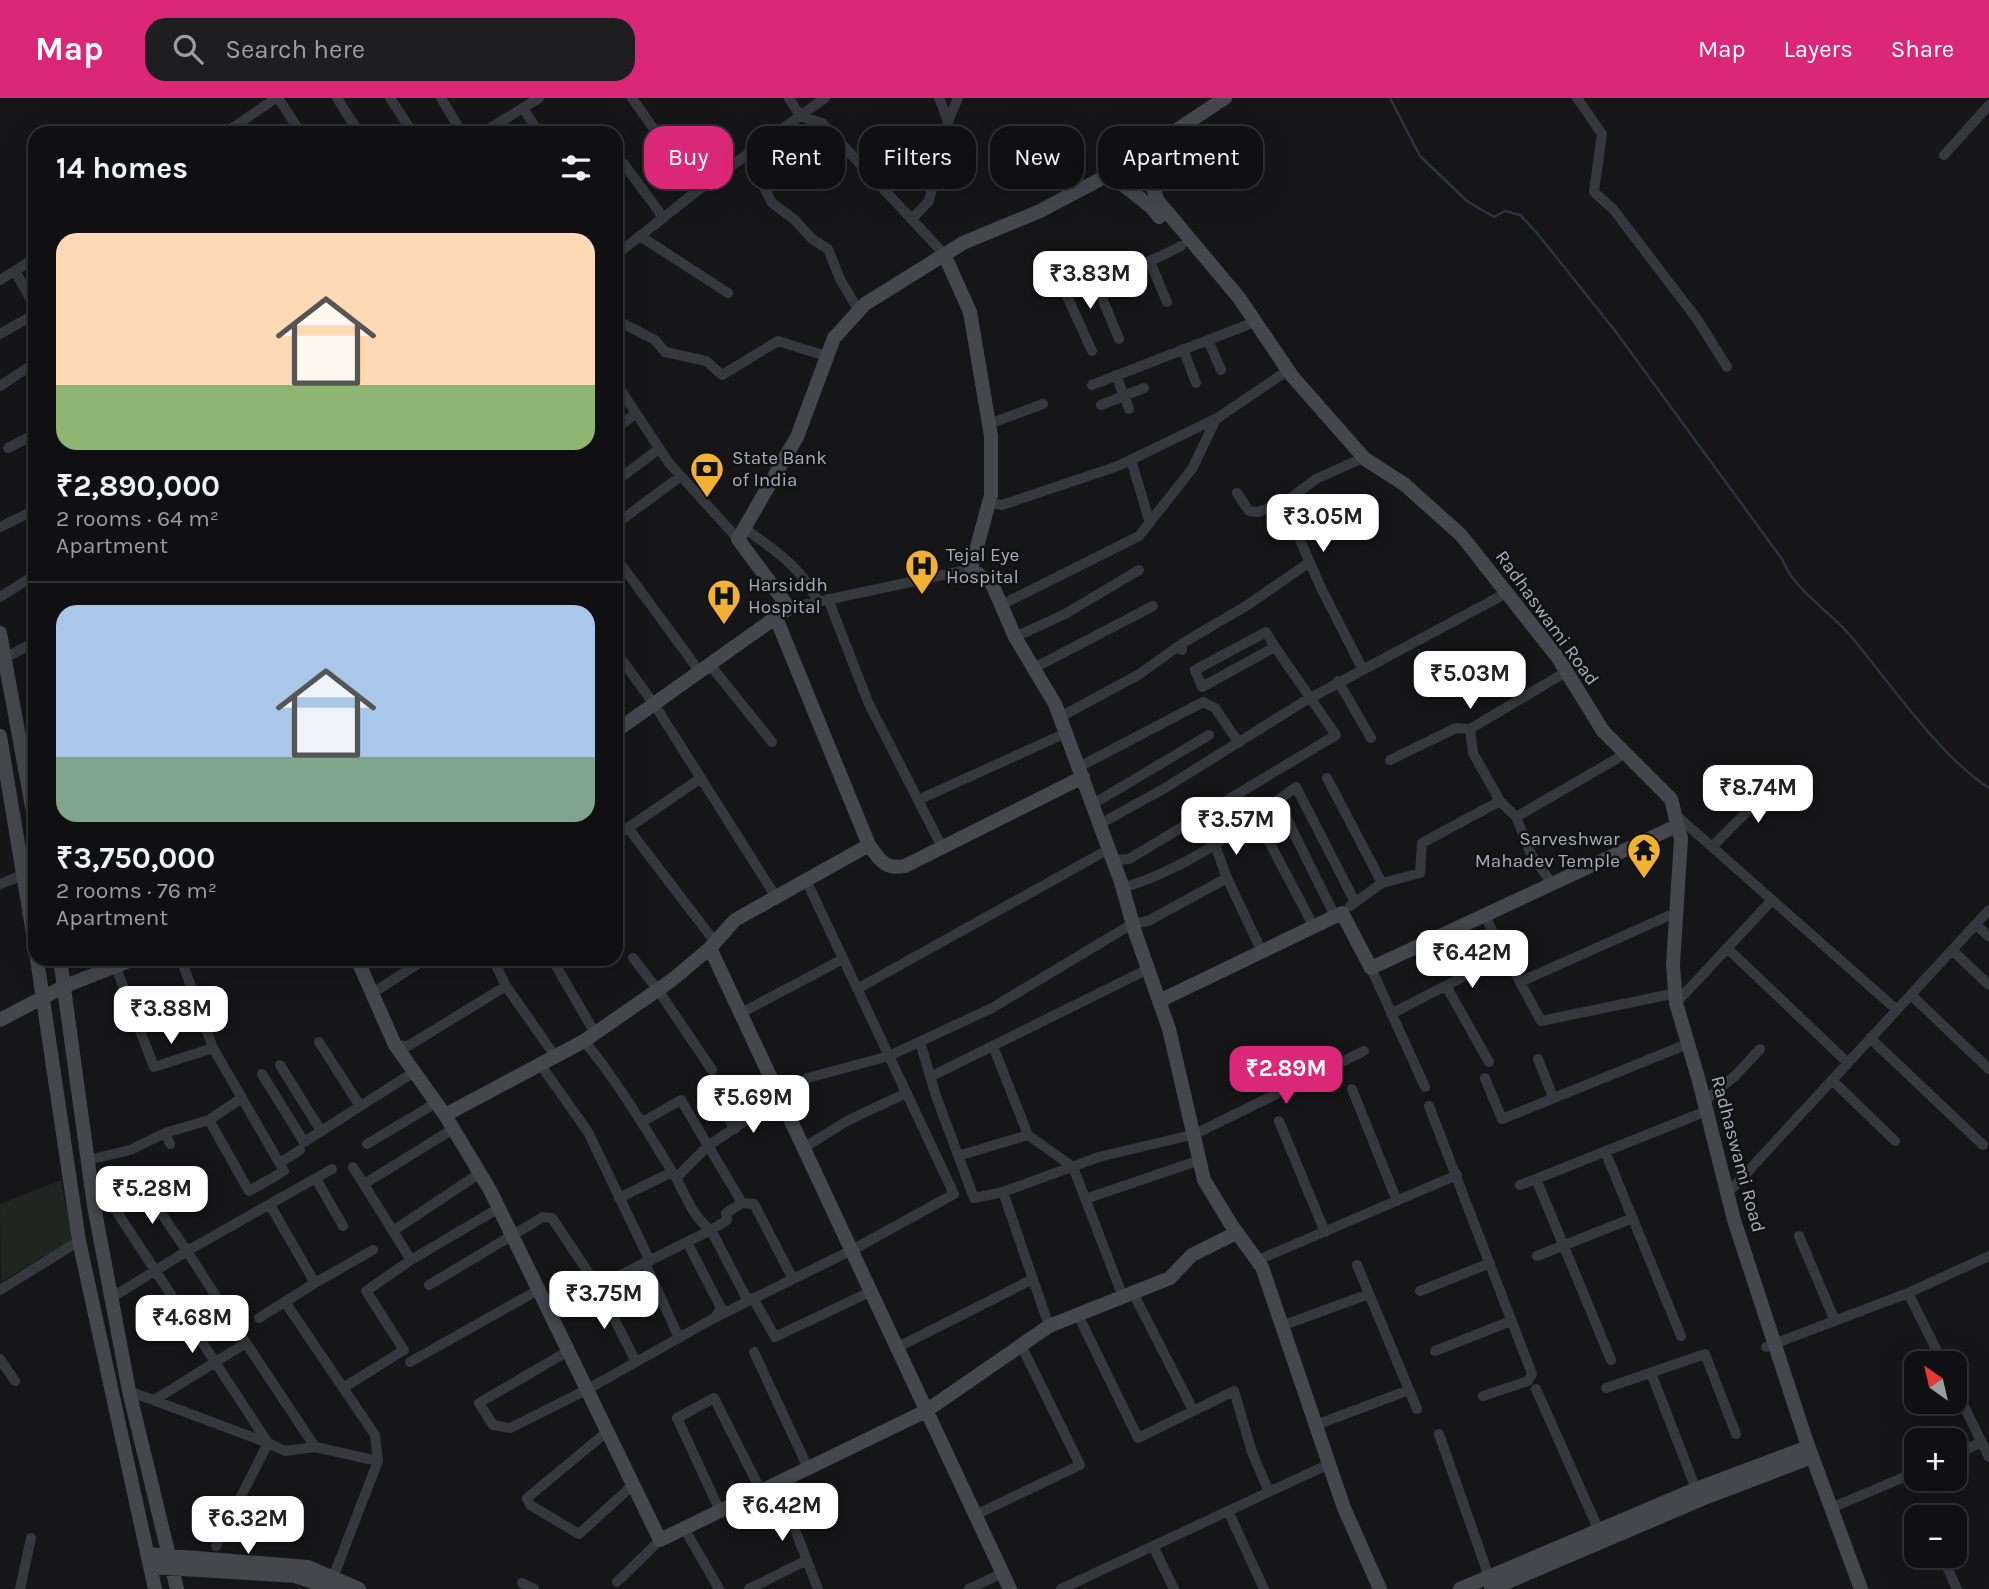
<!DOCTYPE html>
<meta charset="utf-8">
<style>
:root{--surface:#101012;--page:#1e1e20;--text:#f1f3f6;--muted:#9c9d9f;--line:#303032;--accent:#db2777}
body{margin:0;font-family:Karla,sans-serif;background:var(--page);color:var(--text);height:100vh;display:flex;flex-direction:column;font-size:26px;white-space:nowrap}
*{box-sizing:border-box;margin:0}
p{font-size:23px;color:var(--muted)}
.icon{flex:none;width:38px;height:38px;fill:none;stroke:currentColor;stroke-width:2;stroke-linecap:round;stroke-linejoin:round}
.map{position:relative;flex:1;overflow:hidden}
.panel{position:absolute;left:28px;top:28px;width:595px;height:840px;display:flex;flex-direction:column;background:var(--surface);border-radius:21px;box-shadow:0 7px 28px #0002,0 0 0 2px var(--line)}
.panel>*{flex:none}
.banner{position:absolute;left:644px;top:28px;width:665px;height:63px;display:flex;gap:14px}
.needle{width:46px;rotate:326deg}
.controls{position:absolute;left:1904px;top:1253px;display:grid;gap:14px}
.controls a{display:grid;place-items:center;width:63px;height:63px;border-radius:14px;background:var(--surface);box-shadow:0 7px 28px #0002,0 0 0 2px var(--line);font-size:35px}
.price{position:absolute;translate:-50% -60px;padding:0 16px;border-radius:14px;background:#fff;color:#222;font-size:23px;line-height:46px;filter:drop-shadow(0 2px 4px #0008)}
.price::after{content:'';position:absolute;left:50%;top:42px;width:21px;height:16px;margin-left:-10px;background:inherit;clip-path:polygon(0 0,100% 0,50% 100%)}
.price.current{background:var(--accent);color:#fff}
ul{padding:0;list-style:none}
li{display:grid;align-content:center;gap:14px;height:371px;padding:0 28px}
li+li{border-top:2px solid var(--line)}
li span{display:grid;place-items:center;height:217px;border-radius:21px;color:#555}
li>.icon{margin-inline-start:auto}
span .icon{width:126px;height:126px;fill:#fffc;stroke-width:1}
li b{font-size:30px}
h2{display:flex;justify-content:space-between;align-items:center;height:84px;padding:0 28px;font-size:30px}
.tag{padding:0 24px;border-radius:21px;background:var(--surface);box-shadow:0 7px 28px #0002,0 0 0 2px var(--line);font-size:24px;line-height:63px}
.tag.current{background:var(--accent);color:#fff}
header{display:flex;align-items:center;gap:42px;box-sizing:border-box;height:98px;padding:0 35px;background:var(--accent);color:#fff}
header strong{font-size:33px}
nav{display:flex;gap:38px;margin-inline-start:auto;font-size:24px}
.search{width:490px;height:63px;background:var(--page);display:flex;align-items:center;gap:18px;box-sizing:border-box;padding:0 24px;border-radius:21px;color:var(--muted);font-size:26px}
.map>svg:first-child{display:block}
</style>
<header>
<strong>Map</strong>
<div class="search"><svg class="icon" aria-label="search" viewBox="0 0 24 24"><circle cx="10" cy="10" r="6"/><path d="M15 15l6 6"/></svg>Search here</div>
<nav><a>Map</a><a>Layers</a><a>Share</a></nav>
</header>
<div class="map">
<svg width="1989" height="1491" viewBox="0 0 1989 1491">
<rect width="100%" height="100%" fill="#161618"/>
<!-- green -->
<path fill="#1e261f" d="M61,1082L72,1142L1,1184L0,1106Z"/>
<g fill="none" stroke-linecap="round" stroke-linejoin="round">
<!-- stream -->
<path stroke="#2c353c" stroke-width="2.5" d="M1390,0L1420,58L1467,103L1494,119L1505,113L1520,117L1537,135L1616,234L1782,461C1794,492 1827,511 1849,536C1888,582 1939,658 1989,690"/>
<!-- street -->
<path stroke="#37383d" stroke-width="10" d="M278,0L301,35
M337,0L359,35
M390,0L413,35
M441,0L462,35
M632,0L697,93
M789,0L800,18L825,0
M939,0L948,23
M1577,0L1602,36L1594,94L1613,111L1697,221L1727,269
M523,10L539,0
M225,35L276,0
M482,35L523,10L539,35
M747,56L772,105L795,122L812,141L828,151L840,181L859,213
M1944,57L1989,7
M624,66L663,119
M912,121L929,103L948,23L958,0
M640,138L728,195
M616,157L697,93L800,18L822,25L944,156
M35,160L15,173L35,209
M1150,164L1167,204
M1047,175C1089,190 1144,168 1181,148
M1093,178L1119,241
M1062,180L1065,194L1092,253
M0,182L15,173
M616,222L655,242L665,254L706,263L722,277L778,243L826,258
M0,236L35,216
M1208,242L1221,272
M1183,251L1196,285
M1116,277L1129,311
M616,285L669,365L738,441
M1092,287L1247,227
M0,288L35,265
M1101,307L1144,290
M989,326L1043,306
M616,331L636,315
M8,350L35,336
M1131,362L1150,425
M1356,363L1316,381L1284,405L1321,490L1362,570
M616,383L659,351
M1237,395L1249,413L1258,414L1284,405
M989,405L1002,407L1118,368L1215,321
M616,426L681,378
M0,429L35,412
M744,430C773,451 803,470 818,504
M623,469L700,574
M0,499L35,477
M828,501L868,604L942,749
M1001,507L1139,438L1192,371L1216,321L1281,277
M789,510L971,471
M1015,539L1065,516L1139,472
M1182,552L1183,545L1246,508L1310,464
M616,554L654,606L776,799
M1,562L35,544
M707,569L715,573L772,644
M1034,570L1153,508
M1338,583L1371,640
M1314,598L1499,499
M1060,619L1138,577L1183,545
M1470,631L1473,655L1500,703L1516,719L1530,754L1552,786
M1390,662L1456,630L1470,631L1559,578
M1079,669L1203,604L1215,610L1239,645
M1327,680L1382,785L1350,808
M918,702L1066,635
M1278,703L1335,818
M1093,706L1209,637
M1677,718L1897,912
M1256,719L1314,829
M1516,719L1618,660
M1100,726L1165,690L1311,599
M628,730L715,844
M616,738L701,680
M1215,747L1227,780
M1712,749L1779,681
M1113,762L1129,761L1336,637L1275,549L1202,589L1195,572L1266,534L1275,549
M1382,785L1420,775L1422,745L1500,703
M0,786L23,777
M1122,790C1188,771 1242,729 1296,689L1355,804
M1484,817L1541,923L1667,897
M1976,826L1989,839
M1727,850L1848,965
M1952,852L1989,887
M633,860L658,892L712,972
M493,861L506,888L555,958
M552,861L595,935
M115,867L154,969L213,950L181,861
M1371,870L1425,989
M1520,884L1668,818
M1446,888L1489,964
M857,891L1109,751
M373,895L425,861
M1911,897L1989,971
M1676,905L1772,802
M741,915L843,861
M1391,916L1476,872L1456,830
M1870,940L1983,1047
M584,943C619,985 646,1032 675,1078C685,1096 693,1120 711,1132L748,1203
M319,944L360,1008
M920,944L936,998L974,1100L1003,1094L1049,1228
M395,947L408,948L506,888
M1538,961L1553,999
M540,966L588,1034L650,1163
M280,967L321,1033
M262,976L304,1044L414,974
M930,979L1148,871
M1485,980L1502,1021L1680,949
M1832,982L1895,1043
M710,991L735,1031
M1352,991L1397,1103
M1704,1003L1735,978L1760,951
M1429,1008L1532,1276L1528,1283L1483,1298
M209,1022L249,1093L284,1073L213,950
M1279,1023L1325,1134
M642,1024L681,1002L742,1105
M1028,1037L1073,1069L1123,1199
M170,1046L165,1035L209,1022L242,1000
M367,1046L436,1005
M805,1049L847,1023L906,995
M1605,1053L1681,1238
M958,1058L1028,1037L993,948
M88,1062L130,1052L165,1035
M280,1065L300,1052
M353,1069L411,1162
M676,1080L708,1048L808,980L889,958L806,782
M316,1081L343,1128
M364,1086L453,1031
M1520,1087L1536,1081
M1003,1094L1099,1059L1195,1036L1364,953
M1727,1096L1989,812
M619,1100L672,1074
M1085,1101L1200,1062
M110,1107L141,1086L187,1153L332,1071
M94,1108H113L268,1345L129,1293
M393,1133L480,1075
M1799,1138L1835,1223
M687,1144L721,1210L716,1218
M1537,1158L1633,1120
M1258,1162L1457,1077
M645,1165L679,1240
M1357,1167L1417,1311
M315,1185L373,1152
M429,1187L543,1119L552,1120L598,1189L636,1264
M0,1192L79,1143
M1420,1193L1490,1165
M1133,1195L1193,1312
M1908,1195L1989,1158
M111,1200L187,1153L246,1245
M753,1200L775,1239L872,1193
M285,1204L375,1337L378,1363L334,1477
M550,1212L711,1132L727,1122L726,1115L742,1105L754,1106L793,1181
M1078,1217L1138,1340L1234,1293L1252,1354L1269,1394
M259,1220L315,1185L270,1107
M1284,1227L1369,1196
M898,1249L1033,1181
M1766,1249L1908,1195L1943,1265
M570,1252L479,1305L493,1327L510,1330L588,1291L716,1219L854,1151L954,1096L889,958L992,910L1132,826L1148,823L1227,780L1262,854
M1435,1253L1511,1223
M754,1254L808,1370
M0,1261L15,1283
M1611,1262L1536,1081L1699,1016
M410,1264L540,1191
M1651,1275L1696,1391
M343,1290L404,1252L366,1193L411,1162L499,1110
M1606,1290L1705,1256L1736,1336
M1955,1290L1989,1359
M1536,1291L1600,1435
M156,1301L246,1245L315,1349L378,1363
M1316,1327L1409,1292
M608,1333L527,1400L530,1407L579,1436L634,1386
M1439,1336L1489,1479
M1955,1357L1981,1344
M777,1385L818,1491
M1831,1410L1916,1374
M720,1413L677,1320L714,1300L761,1393
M1228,1413L1264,1491
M975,1417L1080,1367L1021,1247
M1924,1417L1925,1419
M684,1430L719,1491
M216,1448L268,1345L285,1353L315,1349
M1153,1448L1174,1491
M1942,1458L1957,1491
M617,1484L660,1442
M522,1485L534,1491
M20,1491L31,1440
M749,1491L805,1463
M969,1491L1002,1475
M1061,1491L1329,1366"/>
<!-- secondary -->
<path stroke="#45474d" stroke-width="14" d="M1140,56L1158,103L1240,201L1292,278L1365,361L1404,386L1461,437L1558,560L1603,633L1671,701L1681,741L1673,867L1676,905L1699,983L1734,1122L1806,1342L1861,1491
M1110,76L1151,109L1159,119
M944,156L970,214L991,338V397L971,471L992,486L1015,539L1055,606L1121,784L1135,834L1169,931L1204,1082L1232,1128L1262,1169L1344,1410L1380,1491
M776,520L869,747
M0,535L35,725
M616,633L789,510L738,441L797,339L834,240L865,206L963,145L1040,113L1110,76L1225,0
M0,638L35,847
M710,850L1010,1491
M37,861L79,1143L155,1491
M60,861L94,1108L129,1293L177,1491
M357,861L395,947L445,1017L490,1092L660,1442L926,1313L1049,1228L1170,1180L1192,1157L1236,1135
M1159,903L1342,815L1371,870L1670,731
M0,922L65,888L134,861
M445,1017L584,943L672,882L710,850L735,822L869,747C880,762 885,772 905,768L1083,679
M147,1456L308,1469L359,1491
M150,1469L295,1478L334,1491
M1460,1491L1696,1391L1808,1349
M1491,1491L1702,1401L1812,1359"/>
</g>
<!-- icons -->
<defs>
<g id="bank-pin" transform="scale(1.75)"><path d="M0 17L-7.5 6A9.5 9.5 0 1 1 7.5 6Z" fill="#f2b134" stroke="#111113"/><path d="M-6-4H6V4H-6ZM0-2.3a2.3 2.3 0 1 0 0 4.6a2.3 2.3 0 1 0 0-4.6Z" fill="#111"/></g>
<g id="hospital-pin" transform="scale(1.75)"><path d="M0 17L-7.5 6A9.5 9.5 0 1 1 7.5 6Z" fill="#f2b134" stroke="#111113"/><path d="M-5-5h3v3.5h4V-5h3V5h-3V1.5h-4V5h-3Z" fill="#111"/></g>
<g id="temple-pin" transform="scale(1.75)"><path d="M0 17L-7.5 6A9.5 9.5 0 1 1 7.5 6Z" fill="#f2b134" stroke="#111113"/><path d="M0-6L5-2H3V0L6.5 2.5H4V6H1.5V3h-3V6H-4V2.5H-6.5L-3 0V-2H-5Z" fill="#111"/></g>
</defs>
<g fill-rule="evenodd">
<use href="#bank-pin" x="707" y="371"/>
<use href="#hospital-pin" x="922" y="468"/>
<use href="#hospital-pin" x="724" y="498"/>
<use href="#temple-pin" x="1644" y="752"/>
</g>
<g text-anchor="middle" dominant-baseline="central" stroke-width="5" stroke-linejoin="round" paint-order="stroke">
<!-- poi labels -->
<g font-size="19" fill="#a8adb8" stroke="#111113" text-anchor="start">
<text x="732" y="360">State Bank<tspan x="732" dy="22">of India</tspan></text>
<text x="946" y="457">Tejal Eye<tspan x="946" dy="22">Hospital</tspan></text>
<text x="748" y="487">Harsiddh<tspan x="748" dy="22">Hospital</tspan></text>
<text x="1620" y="741" text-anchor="end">Sarveshwar<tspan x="1620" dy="22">Mahadev Temple</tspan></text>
</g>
<!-- street labels -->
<g font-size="19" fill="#a8adb8" stroke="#111113">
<text transform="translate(1547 520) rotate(54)">Radhaswami Road</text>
<text transform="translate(1738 1056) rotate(75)">Radhaswami Road</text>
</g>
</g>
</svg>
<div class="controls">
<a><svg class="needle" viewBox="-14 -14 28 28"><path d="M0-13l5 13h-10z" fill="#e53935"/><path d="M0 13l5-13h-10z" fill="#9c9d9f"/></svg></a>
<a>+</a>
<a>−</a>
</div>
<b class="price" style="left:1090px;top:213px">₹3.83M</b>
<b class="price" style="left:1323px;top:456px">₹3.05M</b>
<b class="price" style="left:1470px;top:613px">₹5.03M</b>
<b class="price" style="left:1758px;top:727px">₹8.74M</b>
<b class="price" style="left:1236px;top:759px">₹3.57M</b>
<b class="price" style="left:1472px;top:892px">₹6.42M</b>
<b class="price" style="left:171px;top:948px">₹3.88M</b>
<b class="price current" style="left:1286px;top:1008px">₹2.89M</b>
<b class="price" style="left:753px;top:1037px">₹5.69M</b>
<b class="price" style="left:152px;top:1128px">₹5.28M</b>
<b class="price" style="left:604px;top:1233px">₹3.75M</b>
<b class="price" style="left:192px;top:1257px">₹4.68M</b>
<b class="price" style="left:782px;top:1445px">₹6.42M</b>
<b class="price" style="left:248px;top:1458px">₹6.32M</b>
<div class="banner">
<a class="tag current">Buy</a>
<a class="tag">Rent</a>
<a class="tag">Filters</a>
<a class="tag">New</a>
<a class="tag">Apartment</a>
</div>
<section class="panel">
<h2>14 homes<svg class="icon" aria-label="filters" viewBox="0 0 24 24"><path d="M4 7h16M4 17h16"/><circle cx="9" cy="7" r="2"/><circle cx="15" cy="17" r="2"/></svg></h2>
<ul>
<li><span style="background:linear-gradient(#ffd9b3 70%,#8fb573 0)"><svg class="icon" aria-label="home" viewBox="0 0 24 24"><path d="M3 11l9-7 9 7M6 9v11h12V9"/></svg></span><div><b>₹2,890,000</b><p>2 rooms · 64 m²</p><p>Apartment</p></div></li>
<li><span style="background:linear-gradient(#a9c7e8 70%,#7fa58c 0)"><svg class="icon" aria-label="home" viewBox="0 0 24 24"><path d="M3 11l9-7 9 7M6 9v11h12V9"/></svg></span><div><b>₹3,750,000</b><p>2 rooms · 76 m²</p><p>Apartment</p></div></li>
</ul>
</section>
</div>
